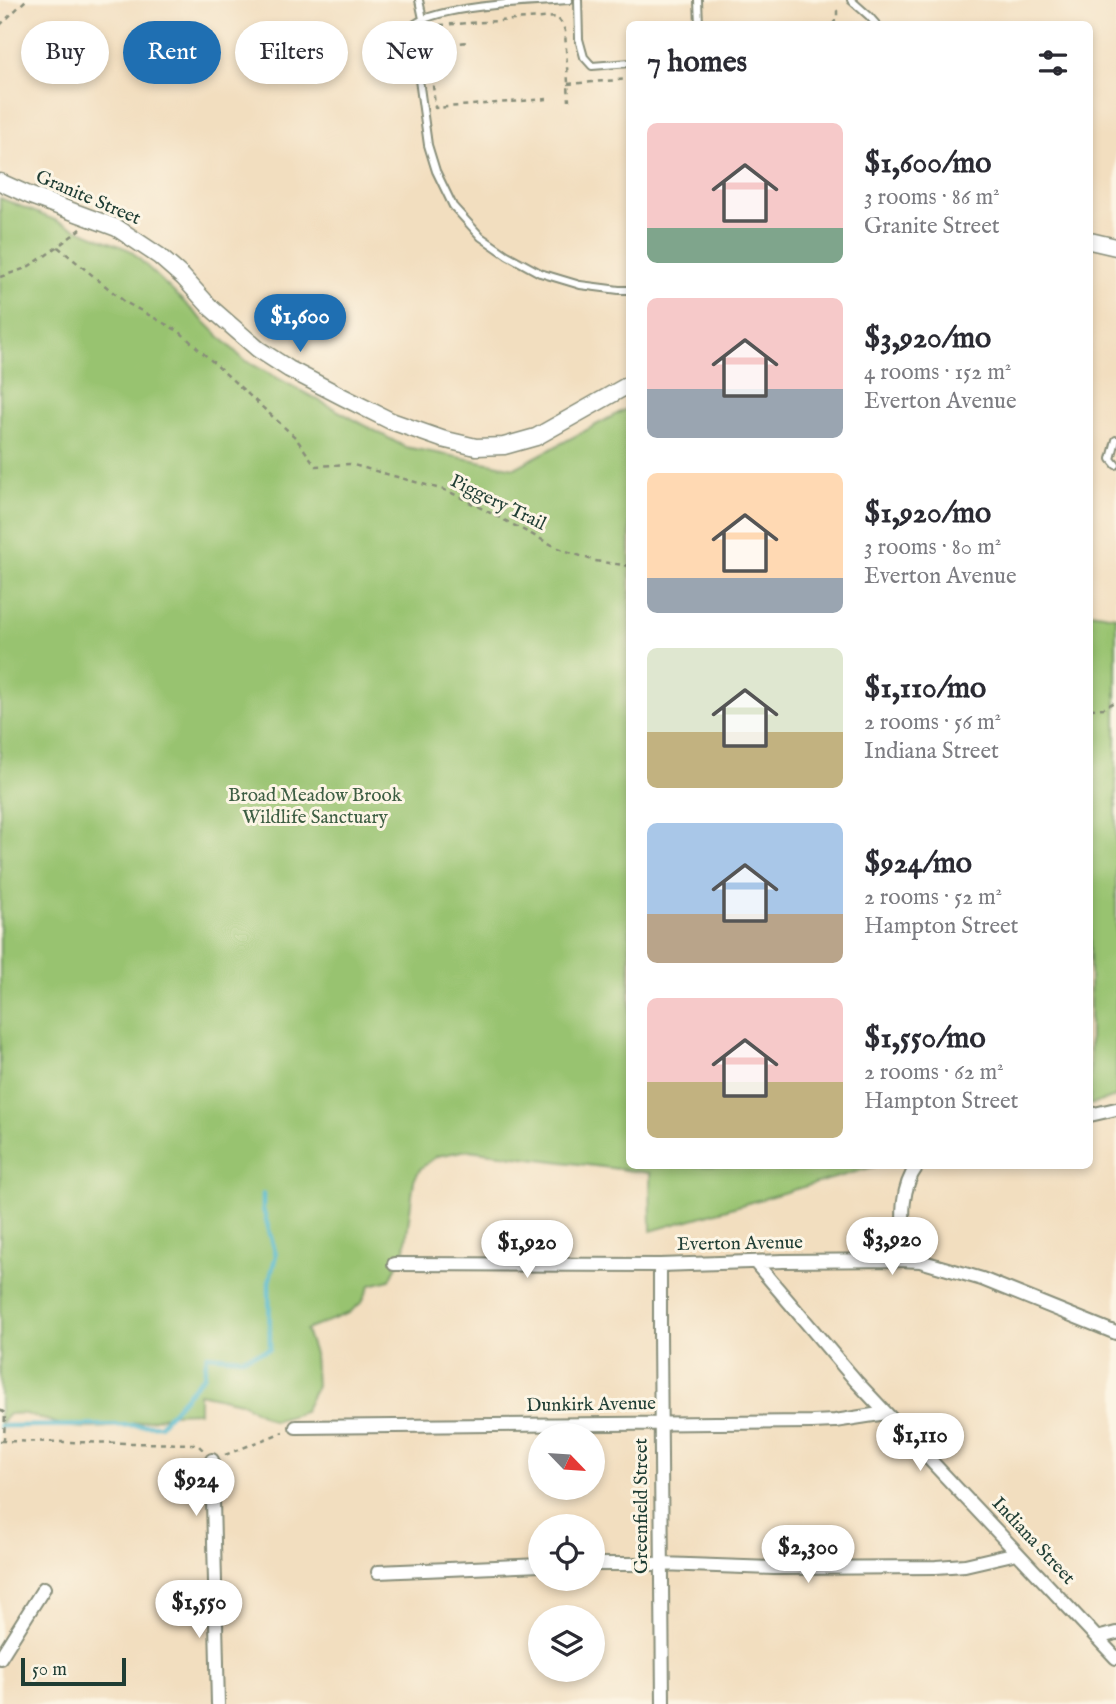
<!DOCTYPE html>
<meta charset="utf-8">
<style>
:root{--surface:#fff;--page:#f2f2f3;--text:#2b2b33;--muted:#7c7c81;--accent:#1f6fb2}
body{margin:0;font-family:"IM FELL English",serif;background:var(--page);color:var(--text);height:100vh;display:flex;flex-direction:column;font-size:26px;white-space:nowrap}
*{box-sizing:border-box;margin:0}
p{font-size:23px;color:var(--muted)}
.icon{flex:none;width:38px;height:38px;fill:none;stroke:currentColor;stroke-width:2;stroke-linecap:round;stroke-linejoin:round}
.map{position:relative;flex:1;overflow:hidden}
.details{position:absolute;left:626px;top:21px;width:467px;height:1148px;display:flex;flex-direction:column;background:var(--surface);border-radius:10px;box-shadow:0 4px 10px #0003}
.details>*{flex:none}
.banner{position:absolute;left:21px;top:21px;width:500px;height:63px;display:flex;gap:14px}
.needle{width:46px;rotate:115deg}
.tools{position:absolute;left:528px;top:1423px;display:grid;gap:14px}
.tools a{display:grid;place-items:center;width:77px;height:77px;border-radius:50%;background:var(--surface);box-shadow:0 4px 10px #0003;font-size:35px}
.scale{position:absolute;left:21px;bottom:18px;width:105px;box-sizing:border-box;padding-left:7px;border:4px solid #1f3d34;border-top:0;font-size:19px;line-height:24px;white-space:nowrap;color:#1f3d34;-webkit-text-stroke:5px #fcf5e5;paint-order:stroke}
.price{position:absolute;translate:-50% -60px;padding:0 16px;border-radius:24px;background:#fff;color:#222;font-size:23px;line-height:46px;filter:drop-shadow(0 2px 4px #0008)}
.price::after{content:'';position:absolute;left:50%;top:42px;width:21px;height:16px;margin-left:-10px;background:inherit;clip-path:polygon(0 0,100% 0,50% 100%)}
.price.selected{background:var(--accent);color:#fff}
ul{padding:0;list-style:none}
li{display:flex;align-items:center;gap:21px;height:175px;padding:0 21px}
li span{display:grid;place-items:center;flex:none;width:196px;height:140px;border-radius:10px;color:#555}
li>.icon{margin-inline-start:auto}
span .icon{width:84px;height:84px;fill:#fffc;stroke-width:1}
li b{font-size:30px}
h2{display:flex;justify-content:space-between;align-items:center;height:84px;padding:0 21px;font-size:30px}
.chip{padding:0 24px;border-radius:32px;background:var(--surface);box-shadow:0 4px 10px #0003;font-size:24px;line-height:63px}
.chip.selected{background:var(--accent);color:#fff}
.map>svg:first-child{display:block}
</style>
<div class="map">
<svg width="1116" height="1704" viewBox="0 0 1116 1704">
<rect width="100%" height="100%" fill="#fcf5e5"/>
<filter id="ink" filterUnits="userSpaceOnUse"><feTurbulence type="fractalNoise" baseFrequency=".0143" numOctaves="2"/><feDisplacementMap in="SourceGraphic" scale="14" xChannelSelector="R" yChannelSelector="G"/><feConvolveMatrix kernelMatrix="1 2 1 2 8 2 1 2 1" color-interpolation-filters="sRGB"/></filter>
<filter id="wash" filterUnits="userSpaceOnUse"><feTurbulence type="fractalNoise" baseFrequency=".00686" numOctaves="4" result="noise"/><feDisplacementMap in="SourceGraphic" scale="28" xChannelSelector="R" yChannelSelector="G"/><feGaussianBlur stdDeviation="1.57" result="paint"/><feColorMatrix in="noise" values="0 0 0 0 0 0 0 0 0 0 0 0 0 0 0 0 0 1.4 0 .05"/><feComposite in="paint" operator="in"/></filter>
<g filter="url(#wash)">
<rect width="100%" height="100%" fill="#f2debf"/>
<!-- green -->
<path fill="#98c370" stroke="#5c8052" stroke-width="2" d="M0,198L130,250L244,360L405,447L515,468L630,407V1166H876L651,1231L650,1173L468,1150L437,1156L421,1168L414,1180L405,1249L390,1280L370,1285L362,1302L349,1313L306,1330L314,1354L316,1386L304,1412L273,1421L240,1402L199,1393V1412L172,1413L166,1416C136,1423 104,1431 73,1427C56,1425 41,1417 25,1414C20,1413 14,1414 9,1414L0,1423Z
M1090,612L1116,616V1097L1090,1105Z"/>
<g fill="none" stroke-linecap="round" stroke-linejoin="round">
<!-- stream -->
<path stroke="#50b8cd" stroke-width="4.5" d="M0,1426L160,1425L204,1375L207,1355L242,1358L270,1349L269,1282L276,1255L263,1209V1194"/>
</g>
</g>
<g filter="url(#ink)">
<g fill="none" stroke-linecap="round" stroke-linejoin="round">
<!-- service casing -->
<g stroke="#888e7a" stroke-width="10">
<path id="service" d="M419,0L423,19
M569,0C535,2 441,5 415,24L413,36L428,145L436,171L453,206L481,237L507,255L540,273L580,285L619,290H630
M578,0L579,39L584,57L592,66L630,63
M698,0L699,24
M851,0L869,16L876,24
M1116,440L1111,459L1116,465"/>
</g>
<!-- minor casing -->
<g stroke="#888e7a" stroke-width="16">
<path id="minor" d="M1090,1115L1116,1109
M905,1260C904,1228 897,1193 917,1166
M755,1262L856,1381L1116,1658
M394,1264L660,1265L783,1261L899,1260L920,1261L982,1279L1116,1333
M660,1265V1333L663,1704
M296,1427L812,1422L835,1421L886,1413
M212,1460L218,1704
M593,1564H661L774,1568L936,1567L965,1565L1017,1553
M378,1572L541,1565
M1097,1638L1116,1633
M0,1658L44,1588"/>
</g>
<!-- tertiary casing -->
<g stroke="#888e7a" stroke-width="19">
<path id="tertiary" d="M0,182L31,196L117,228L159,256L183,277L211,308L258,349L289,369L343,397L391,421L442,439L476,447L504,446L536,437L630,384
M1090,241L1116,247"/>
</g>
<!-- path -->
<path stroke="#888e7a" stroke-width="2.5" stroke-dasharray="5 5" stroke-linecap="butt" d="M833,24L837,18V11L834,7
M0,25L26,0
M431,46L469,42
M568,84L630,79
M547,99L435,108L429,38L431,33L440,25L557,17L563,25L565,31L569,101
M58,247L125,302L180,332L295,437L316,466L350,464L448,491L558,548L595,561L630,566
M0,277L26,268L45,256L81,229
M1090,709L1104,708L1116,701
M0,1410L5,1413L4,1441
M0,1441L197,1444L203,1450
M225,1455L283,1432"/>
<!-- service -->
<use href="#service" stroke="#fff" stroke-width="6"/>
<!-- minor -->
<use href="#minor" stroke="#fff" stroke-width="12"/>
<!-- tertiary -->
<use href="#tertiary" stroke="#fff" stroke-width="16"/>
</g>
</g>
<g text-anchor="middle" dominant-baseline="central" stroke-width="6" stroke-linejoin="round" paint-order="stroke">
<!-- street labels -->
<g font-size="19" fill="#1f3d34" stroke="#fcf5e5">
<text transform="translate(88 198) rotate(23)">Granite Street</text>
<text transform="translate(498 503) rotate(26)">Piggery Trail</text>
<text transform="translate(740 1244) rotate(-1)">Everton Avenue</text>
<text transform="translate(591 1405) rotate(-1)">Dunkirk Avenue</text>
<text transform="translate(642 1506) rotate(-90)">Greenfield Street</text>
<text transform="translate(1033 1541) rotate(47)">Indiana Street</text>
</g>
<!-- park labels -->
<g font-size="19" fill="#3d5e43" stroke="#fcf5e5">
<text x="315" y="796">Broad Meadow Brook<tspan x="315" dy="22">Wildlife Sanctuary</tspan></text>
</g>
</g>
</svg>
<div class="tools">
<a><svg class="needle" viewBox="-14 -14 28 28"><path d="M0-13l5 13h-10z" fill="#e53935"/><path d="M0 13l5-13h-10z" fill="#7c7c81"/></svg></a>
<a><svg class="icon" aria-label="locate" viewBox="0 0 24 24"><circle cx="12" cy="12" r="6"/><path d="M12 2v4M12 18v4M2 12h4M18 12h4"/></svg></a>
<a><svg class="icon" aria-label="layers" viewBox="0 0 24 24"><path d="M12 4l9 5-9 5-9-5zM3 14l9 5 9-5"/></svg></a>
</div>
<div class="scale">50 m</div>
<b class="price selected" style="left:300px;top:354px">$1,600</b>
<b class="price" style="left:892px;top:1277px">$3,920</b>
<b class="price" style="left:527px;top:1280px">$1,920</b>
<b class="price" style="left:920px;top:1473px">$1,110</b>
<b class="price" style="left:196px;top:1518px">$924</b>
<b class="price" style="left:808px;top:1585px">$2,300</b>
<b class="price" style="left:199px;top:1640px">$1,550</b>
<div class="banner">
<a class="chip">Buy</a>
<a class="chip selected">Rent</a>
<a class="chip">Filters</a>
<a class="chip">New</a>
</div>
<section class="details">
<h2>7 homes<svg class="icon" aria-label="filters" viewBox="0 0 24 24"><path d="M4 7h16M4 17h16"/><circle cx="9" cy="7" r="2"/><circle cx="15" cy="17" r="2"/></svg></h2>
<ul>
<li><span style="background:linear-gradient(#f6c9c9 75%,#7fa58c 0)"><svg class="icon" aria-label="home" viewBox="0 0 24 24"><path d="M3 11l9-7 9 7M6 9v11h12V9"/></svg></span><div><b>$1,600/mo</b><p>3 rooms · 86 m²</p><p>Granite Street</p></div></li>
<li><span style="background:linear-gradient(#f6c9c9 65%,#9aa5b1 0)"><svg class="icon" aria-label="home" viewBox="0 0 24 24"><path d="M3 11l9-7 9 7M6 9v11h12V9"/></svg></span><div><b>$3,920/mo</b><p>4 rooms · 152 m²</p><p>Everton Avenue</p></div></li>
<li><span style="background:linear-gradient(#ffd9b3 75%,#9aa5b1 0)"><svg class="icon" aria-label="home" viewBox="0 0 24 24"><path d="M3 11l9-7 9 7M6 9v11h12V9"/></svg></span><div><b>$1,920/mo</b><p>3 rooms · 80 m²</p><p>Everton Avenue</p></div></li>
<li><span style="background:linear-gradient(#dfe7d0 60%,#c2b280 0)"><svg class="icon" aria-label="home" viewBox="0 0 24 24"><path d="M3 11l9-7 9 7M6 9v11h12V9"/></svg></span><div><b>$1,110/mo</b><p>2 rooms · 56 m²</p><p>Indiana Street</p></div></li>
<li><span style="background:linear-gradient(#a9c7e8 65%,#b9a48a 0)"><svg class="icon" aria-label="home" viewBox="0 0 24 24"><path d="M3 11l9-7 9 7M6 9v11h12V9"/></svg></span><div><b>$924/mo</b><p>2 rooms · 52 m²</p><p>Hampton Street</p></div></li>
<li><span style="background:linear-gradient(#f6c9c9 60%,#c2b280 0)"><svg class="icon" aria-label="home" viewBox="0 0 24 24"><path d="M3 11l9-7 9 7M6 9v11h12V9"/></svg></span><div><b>$1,550/mo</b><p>2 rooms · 62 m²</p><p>Hampton Street</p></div></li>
</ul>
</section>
</div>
